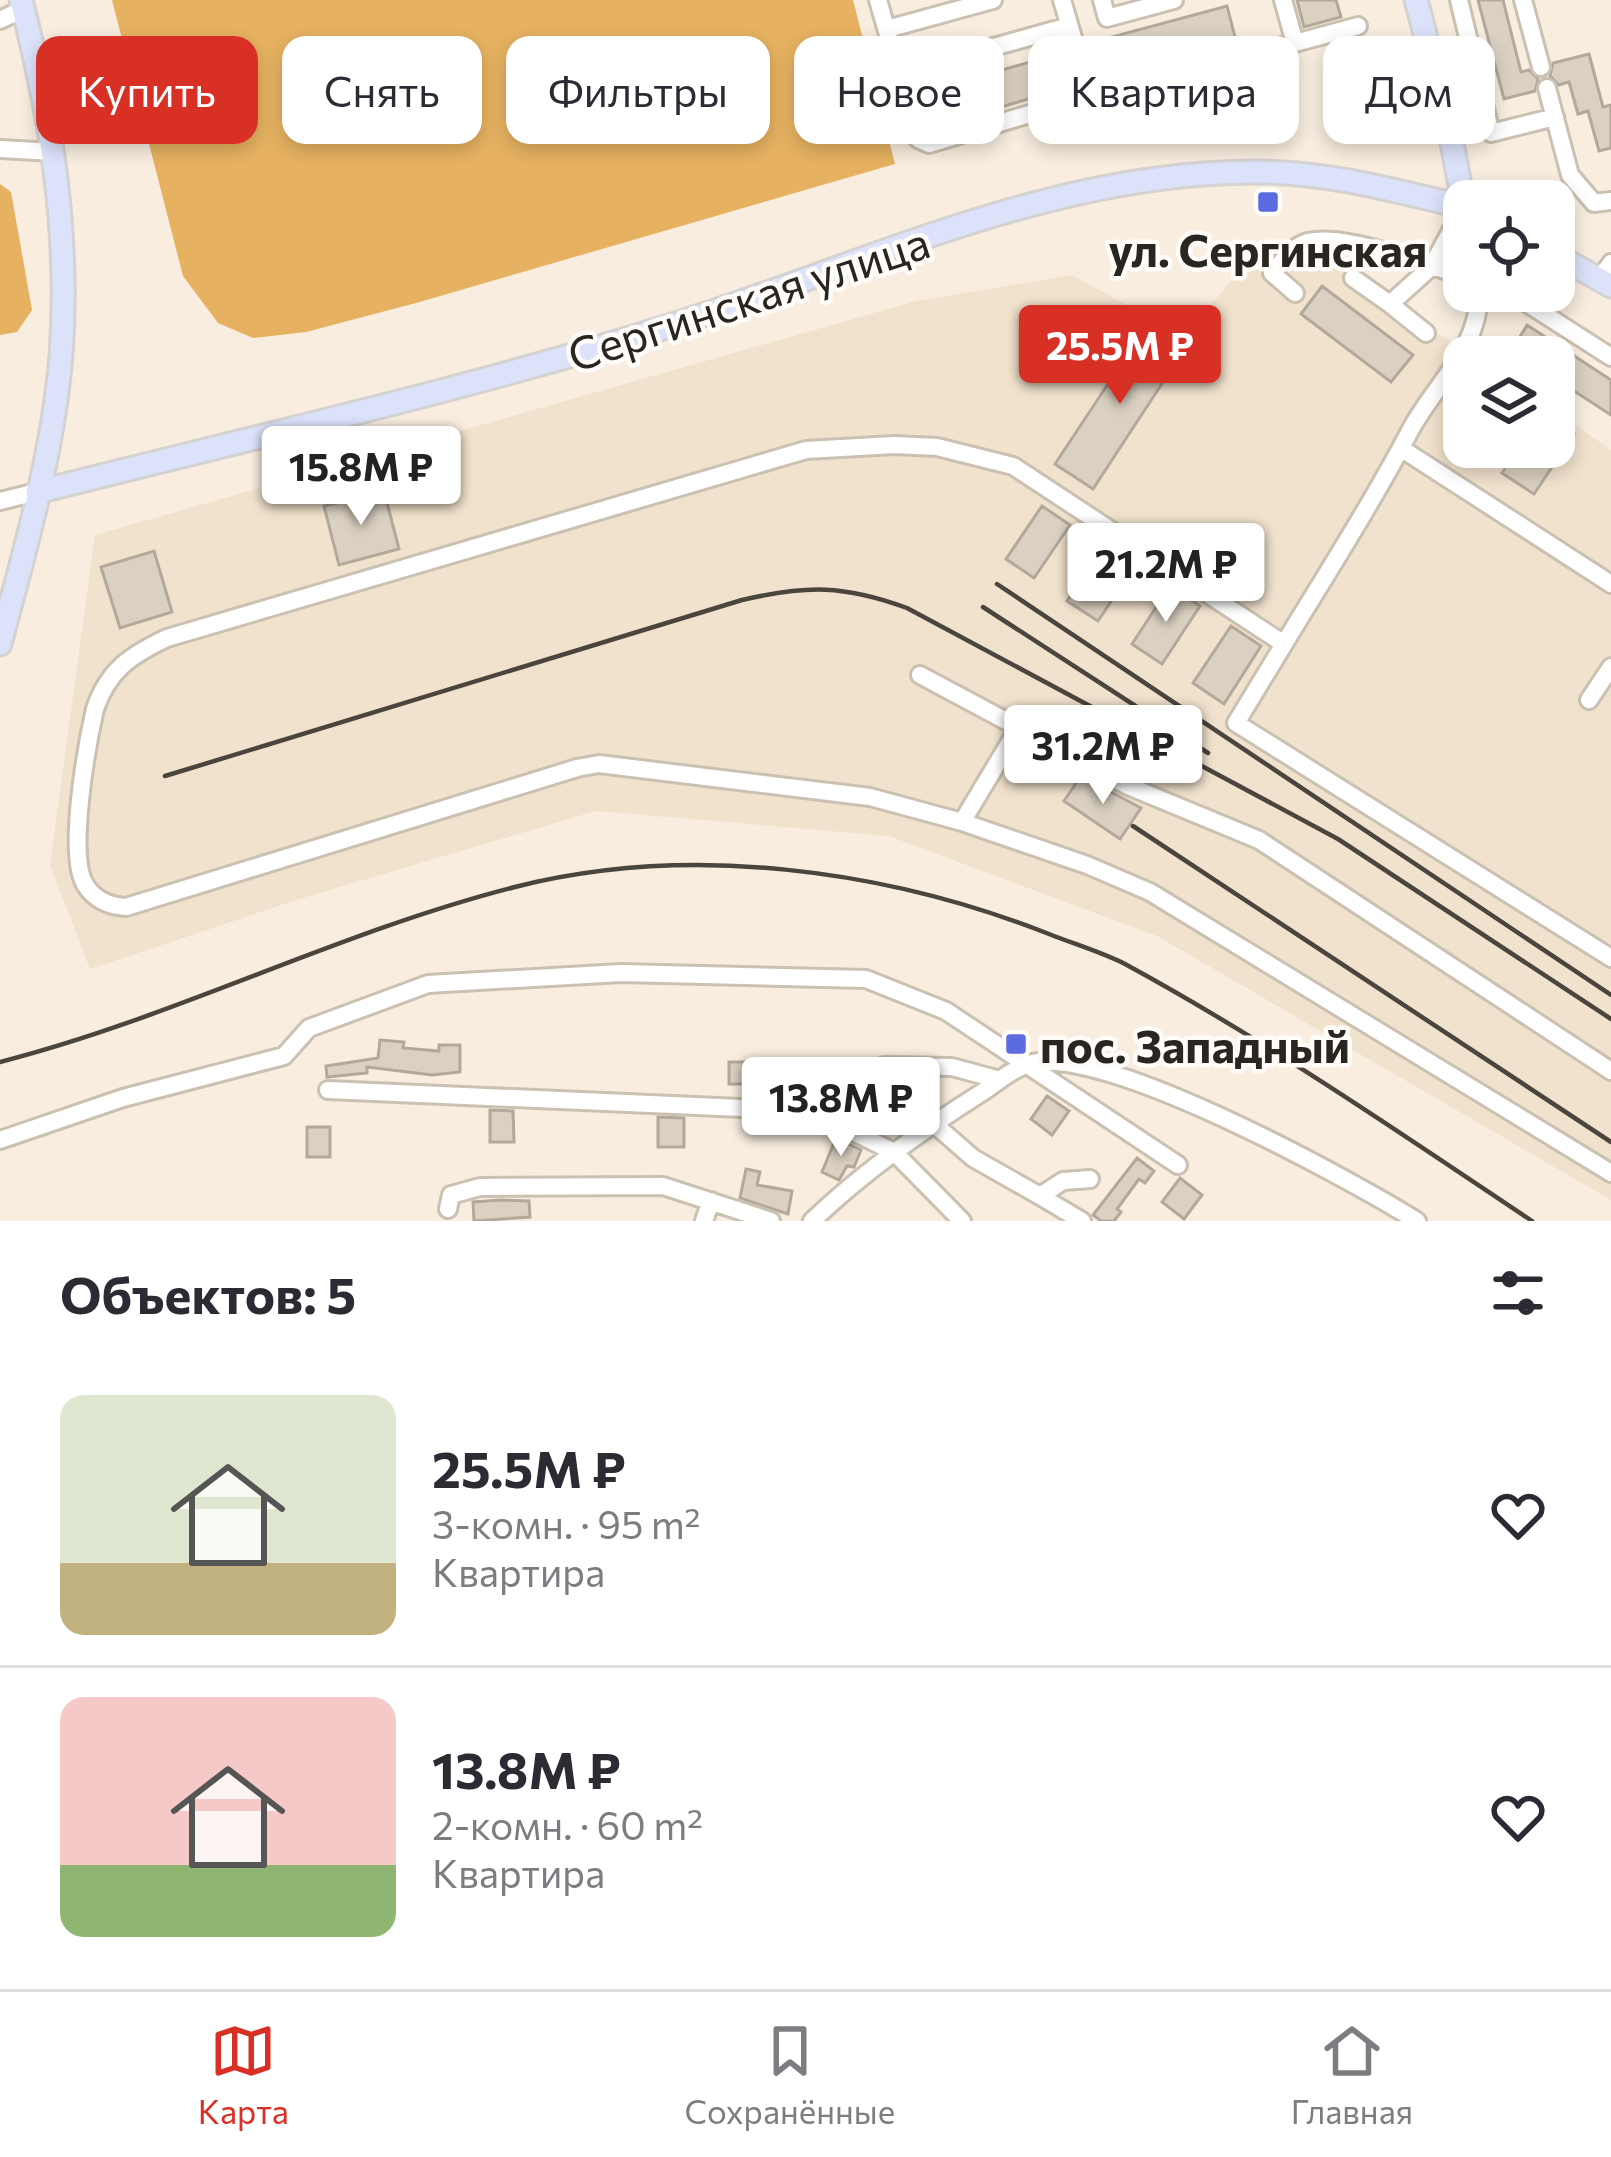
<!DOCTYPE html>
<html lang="ru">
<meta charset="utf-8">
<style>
:root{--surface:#fff;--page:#f2f2f3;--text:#2b2b33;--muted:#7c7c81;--line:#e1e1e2;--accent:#d93025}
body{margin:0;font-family:Commissioner,sans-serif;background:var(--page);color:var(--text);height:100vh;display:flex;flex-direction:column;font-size:45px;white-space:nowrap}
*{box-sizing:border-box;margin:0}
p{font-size:39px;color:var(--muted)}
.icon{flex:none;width:66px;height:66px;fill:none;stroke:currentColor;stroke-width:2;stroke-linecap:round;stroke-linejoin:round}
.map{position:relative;height:1221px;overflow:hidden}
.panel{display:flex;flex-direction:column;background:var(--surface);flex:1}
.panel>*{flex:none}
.guide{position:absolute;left:36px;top:36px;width:1539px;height:108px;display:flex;gap:24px}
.controls{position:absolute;left:1443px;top:180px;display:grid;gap:24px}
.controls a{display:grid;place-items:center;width:132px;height:132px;border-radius:24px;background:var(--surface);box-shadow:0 6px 18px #0003;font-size:60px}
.price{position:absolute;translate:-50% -102px;padding:0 27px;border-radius:12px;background:#fff;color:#222;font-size:39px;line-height:78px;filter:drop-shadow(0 3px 6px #0008)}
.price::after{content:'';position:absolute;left:50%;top:72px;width:36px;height:27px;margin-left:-18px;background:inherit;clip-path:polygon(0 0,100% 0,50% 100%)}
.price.active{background:var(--accent);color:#fff}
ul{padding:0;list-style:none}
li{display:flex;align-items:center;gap:36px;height:300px;padding:0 60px}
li+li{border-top:3px solid var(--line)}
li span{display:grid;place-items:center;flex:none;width:336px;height:240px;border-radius:24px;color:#555}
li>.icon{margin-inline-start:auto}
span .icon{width:144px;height:144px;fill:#fffc;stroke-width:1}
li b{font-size:51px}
h2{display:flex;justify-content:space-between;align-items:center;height:144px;padding:0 60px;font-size:51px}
.pill{padding:0 42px;border-radius:24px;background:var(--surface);box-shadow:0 6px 18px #0003;font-size:42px;line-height:108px}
.pill.active{background:var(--accent);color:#fff}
.menu{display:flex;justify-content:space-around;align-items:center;height:168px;border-top:3px solid var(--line);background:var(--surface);font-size:33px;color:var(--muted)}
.menu a{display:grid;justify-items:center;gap:6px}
.menu .active{color:var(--accent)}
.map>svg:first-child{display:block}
</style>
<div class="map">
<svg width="1611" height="1221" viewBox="0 0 1611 1221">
<rect width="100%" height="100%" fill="#f8eddf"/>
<!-- built -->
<path fill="#f1e2cd" d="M1268,239L1341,265L1472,357H1464V447H1554V410L1611,450V1200L1157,936L889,836L596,811L296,900L90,969L50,865L95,535L916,301L1072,275L1183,336Z"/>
<!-- forest -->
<path fill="#e6b261" d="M112,0H853L895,164L416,303L306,332L253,338L218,323L183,276Z
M0,184L11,192L32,310L17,332L0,335Z"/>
<!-- building -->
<path fill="#dbd1c2" stroke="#b3a99b" stroke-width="3" d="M1297,0H1336L1341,17L1304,27Z
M1478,0H1503L1521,72L1529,70L1538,79L1535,91L1504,99Z
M1227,6L1236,41L1117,72L1108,38Z
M1589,54L1603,107L1611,105V148L1599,151L1588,111L1578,114L1569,82L1559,85L1550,76L1553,63Z
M1051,56L1060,90L942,124L932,90Z
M1322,286L1413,355L1391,382L1301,314Z
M1147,325L1184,350L1093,489L1055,464Z
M1527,325L1611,380V415L1554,378V357H1522L1512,350Z
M1554,421L1574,434L1534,494L1502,473L1519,447H1554Z
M384,491L399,549L339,565L324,506Z
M1042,506L1070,525L1034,578L1006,559Z
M1105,544L1136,564L1098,621L1067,601Z
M154,551L172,612L120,628L101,567Z
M1170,586L1200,606L1162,664L1132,644Z
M1231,626L1261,646L1224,704L1193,683Z
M1081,776L1141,808L1120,839L1064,801Z
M380,1040L404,1042L403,1048L439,1051V1045H460V1072L432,1075L367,1067V1073L327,1077L326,1066L378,1058Z
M729,1062H756L798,1070L794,1094L765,1089L766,1084H729Z
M828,1066H867V1088H828Z
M1047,1096L1069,1111L1052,1135L1031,1119Z
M490,1110L513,1111L514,1142H490Z
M658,1117L684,1118V1147H658Z
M307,1127H330V1157H307Z
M836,1138L861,1150L854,1167L847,1166L839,1180L822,1172Z
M1137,1158L1154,1171L1145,1183L1139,1179L1117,1209L1121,1212L1114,1221H1101L1093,1215Z
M746,1169L760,1172L757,1185L792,1191L788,1214L740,1198Z
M1180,1178L1202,1195L1184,1219L1162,1202Z
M501,1200L529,1201L530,1217L474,1221L473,1202Z"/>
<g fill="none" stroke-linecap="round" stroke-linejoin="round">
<!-- minor casing -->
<g stroke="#cbc1b2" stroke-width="22">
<path id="minor" d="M878,0L918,139L929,144L1090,96L1295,43L1283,0
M1062,0L1090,96
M1102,0L1107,18L1174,0
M1459,0L1491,133L1555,117
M1523,0L1541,67
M0,20L23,9
M887,29L993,0
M1295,43L1358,26
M900,73L1069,26
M1547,88L1570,175L1594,203L1611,201
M0,149L54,152
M1353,278L1390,304
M1599,279L1611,263
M1479,291C1480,348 1436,383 1411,429C1372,503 1327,573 1284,644L1013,466L937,447L894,445L806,450L167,638C131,655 108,670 95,709C87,744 66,858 86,886C95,900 110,906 126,907L577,768L599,764L870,797L962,822L1087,865L1150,892L1611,1173
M1508,291L1611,357
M1295,293L1272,273C1282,262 1293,246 1308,242C1340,234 1400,257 1432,266L1464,207
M1426,333L1390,304L1432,266L1464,276
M1402,449L1611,584
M0,501L37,492
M1284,644L1236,723L1611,958
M920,675L1126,785L1259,840L1611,1071
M1589,700L1611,667
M962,822L1019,727
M884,1066L952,1067L1000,1080
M911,1068L906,1081L919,1132
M328,1090L811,1111L894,1152L962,1221
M933,1123L973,1158L1040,1196L1063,1181L1090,1179
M0,1140L123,1098L284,1056L309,1028L428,984L621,973L866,979L946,1011L1178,1165
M1040,1196L1082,1221
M448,1209L451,1195L480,1187L663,1186L771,1221
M704,1221L711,1201
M812,1221C863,1172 921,1131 981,1093C995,1084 1012,1069 1028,1064C1099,1041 1351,1180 1417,1221"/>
</g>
<!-- major casing -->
<g stroke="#d4d3d2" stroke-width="27">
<path id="major" d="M1416,0L1447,117L1464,206
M1554,254L1611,286
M37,492C246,439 457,392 663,328C858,268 1049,171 1258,172C1328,172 1396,191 1464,207
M0,644C25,550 53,453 61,355C70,234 51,117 21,0"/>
</g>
<!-- minor -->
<use href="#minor" stroke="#fff" stroke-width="16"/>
<!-- major -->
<use href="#major" stroke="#dce2fa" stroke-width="21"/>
<!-- rail -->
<path stroke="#4a453d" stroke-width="4.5" d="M997,584L1611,995
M983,607L1208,753
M165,776L742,600C807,585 844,585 907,608L1338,839L1611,1019
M1133,826L1611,1142
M0,1062C176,1017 338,932 515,887C689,843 884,869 1049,934C1074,944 1101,952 1125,964C1265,1040 1399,1132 1532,1221"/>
</g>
<!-- markers -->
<g fill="#5b6be2" stroke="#fefcf9" stroke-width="4.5">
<rect x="1256" y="190" width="24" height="24" rx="6"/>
<rect x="1004" y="1032" width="24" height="24" rx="6"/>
</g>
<g text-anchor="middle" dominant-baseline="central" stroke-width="9" stroke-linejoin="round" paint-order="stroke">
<!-- poi labels -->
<g font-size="45" font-weight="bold" fill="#29251f" stroke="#fefcf9">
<text x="1268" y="248">ул. Сергинская</text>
<text x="1040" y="1044" text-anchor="start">пос. Западный</text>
</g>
<!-- street labels -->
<g font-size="45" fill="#29251f" stroke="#fefcf9">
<text transform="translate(748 297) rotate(-18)">Сергинская улица</text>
</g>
</g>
</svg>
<div class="controls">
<a><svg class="icon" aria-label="locate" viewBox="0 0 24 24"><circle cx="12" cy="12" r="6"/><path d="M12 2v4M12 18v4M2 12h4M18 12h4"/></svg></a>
<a><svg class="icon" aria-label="layers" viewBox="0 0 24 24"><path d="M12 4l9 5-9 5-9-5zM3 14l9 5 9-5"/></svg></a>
</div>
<b class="price active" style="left:1120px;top:407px">25.5M ₽</b>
<b class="price" style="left:361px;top:528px">15.8M ₽</b>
<b class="price" style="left:1166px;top:625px">21.2M ₽</b>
<b class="price" style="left:1103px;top:807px">31.2M ₽</b>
<b class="price" style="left:841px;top:1159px">13.8M ₽</b>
<div class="guide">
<a class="pill active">Купить</a>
<a class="pill">Снять</a>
<a class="pill">Фильтры</a>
<a class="pill">Новое</a>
<a class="pill">Квартира</a>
<a class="pill">Дом</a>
</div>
</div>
<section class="panel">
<h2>Объектов: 5<svg class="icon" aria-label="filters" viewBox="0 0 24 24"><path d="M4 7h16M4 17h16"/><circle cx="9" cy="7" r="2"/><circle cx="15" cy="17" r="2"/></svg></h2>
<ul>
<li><span style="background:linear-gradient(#dfe7d0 70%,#c2b280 0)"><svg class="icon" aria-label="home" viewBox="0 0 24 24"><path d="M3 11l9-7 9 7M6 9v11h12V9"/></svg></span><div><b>25.5M ₽</b><p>3-комн. · 95 m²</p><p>Квартира</p></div><svg class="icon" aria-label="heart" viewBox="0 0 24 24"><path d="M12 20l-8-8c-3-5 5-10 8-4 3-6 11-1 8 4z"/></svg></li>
<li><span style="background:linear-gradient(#f6c9c9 70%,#8fb573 0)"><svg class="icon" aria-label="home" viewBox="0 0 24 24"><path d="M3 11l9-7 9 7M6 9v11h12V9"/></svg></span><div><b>13.8M ₽</b><p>2-комн. · 60 m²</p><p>Квартира</p></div><svg class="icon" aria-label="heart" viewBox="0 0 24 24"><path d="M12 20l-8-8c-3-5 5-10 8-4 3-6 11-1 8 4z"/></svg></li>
</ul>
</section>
<nav class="menu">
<a class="active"><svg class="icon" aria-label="map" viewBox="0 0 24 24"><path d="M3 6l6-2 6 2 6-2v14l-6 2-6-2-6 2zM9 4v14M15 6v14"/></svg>Карта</a>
<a><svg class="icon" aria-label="saved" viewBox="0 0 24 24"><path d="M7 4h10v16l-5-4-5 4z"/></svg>Сохранённые</a>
<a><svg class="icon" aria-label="home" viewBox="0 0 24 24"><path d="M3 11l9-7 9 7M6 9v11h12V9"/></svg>Главная</a>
</nav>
